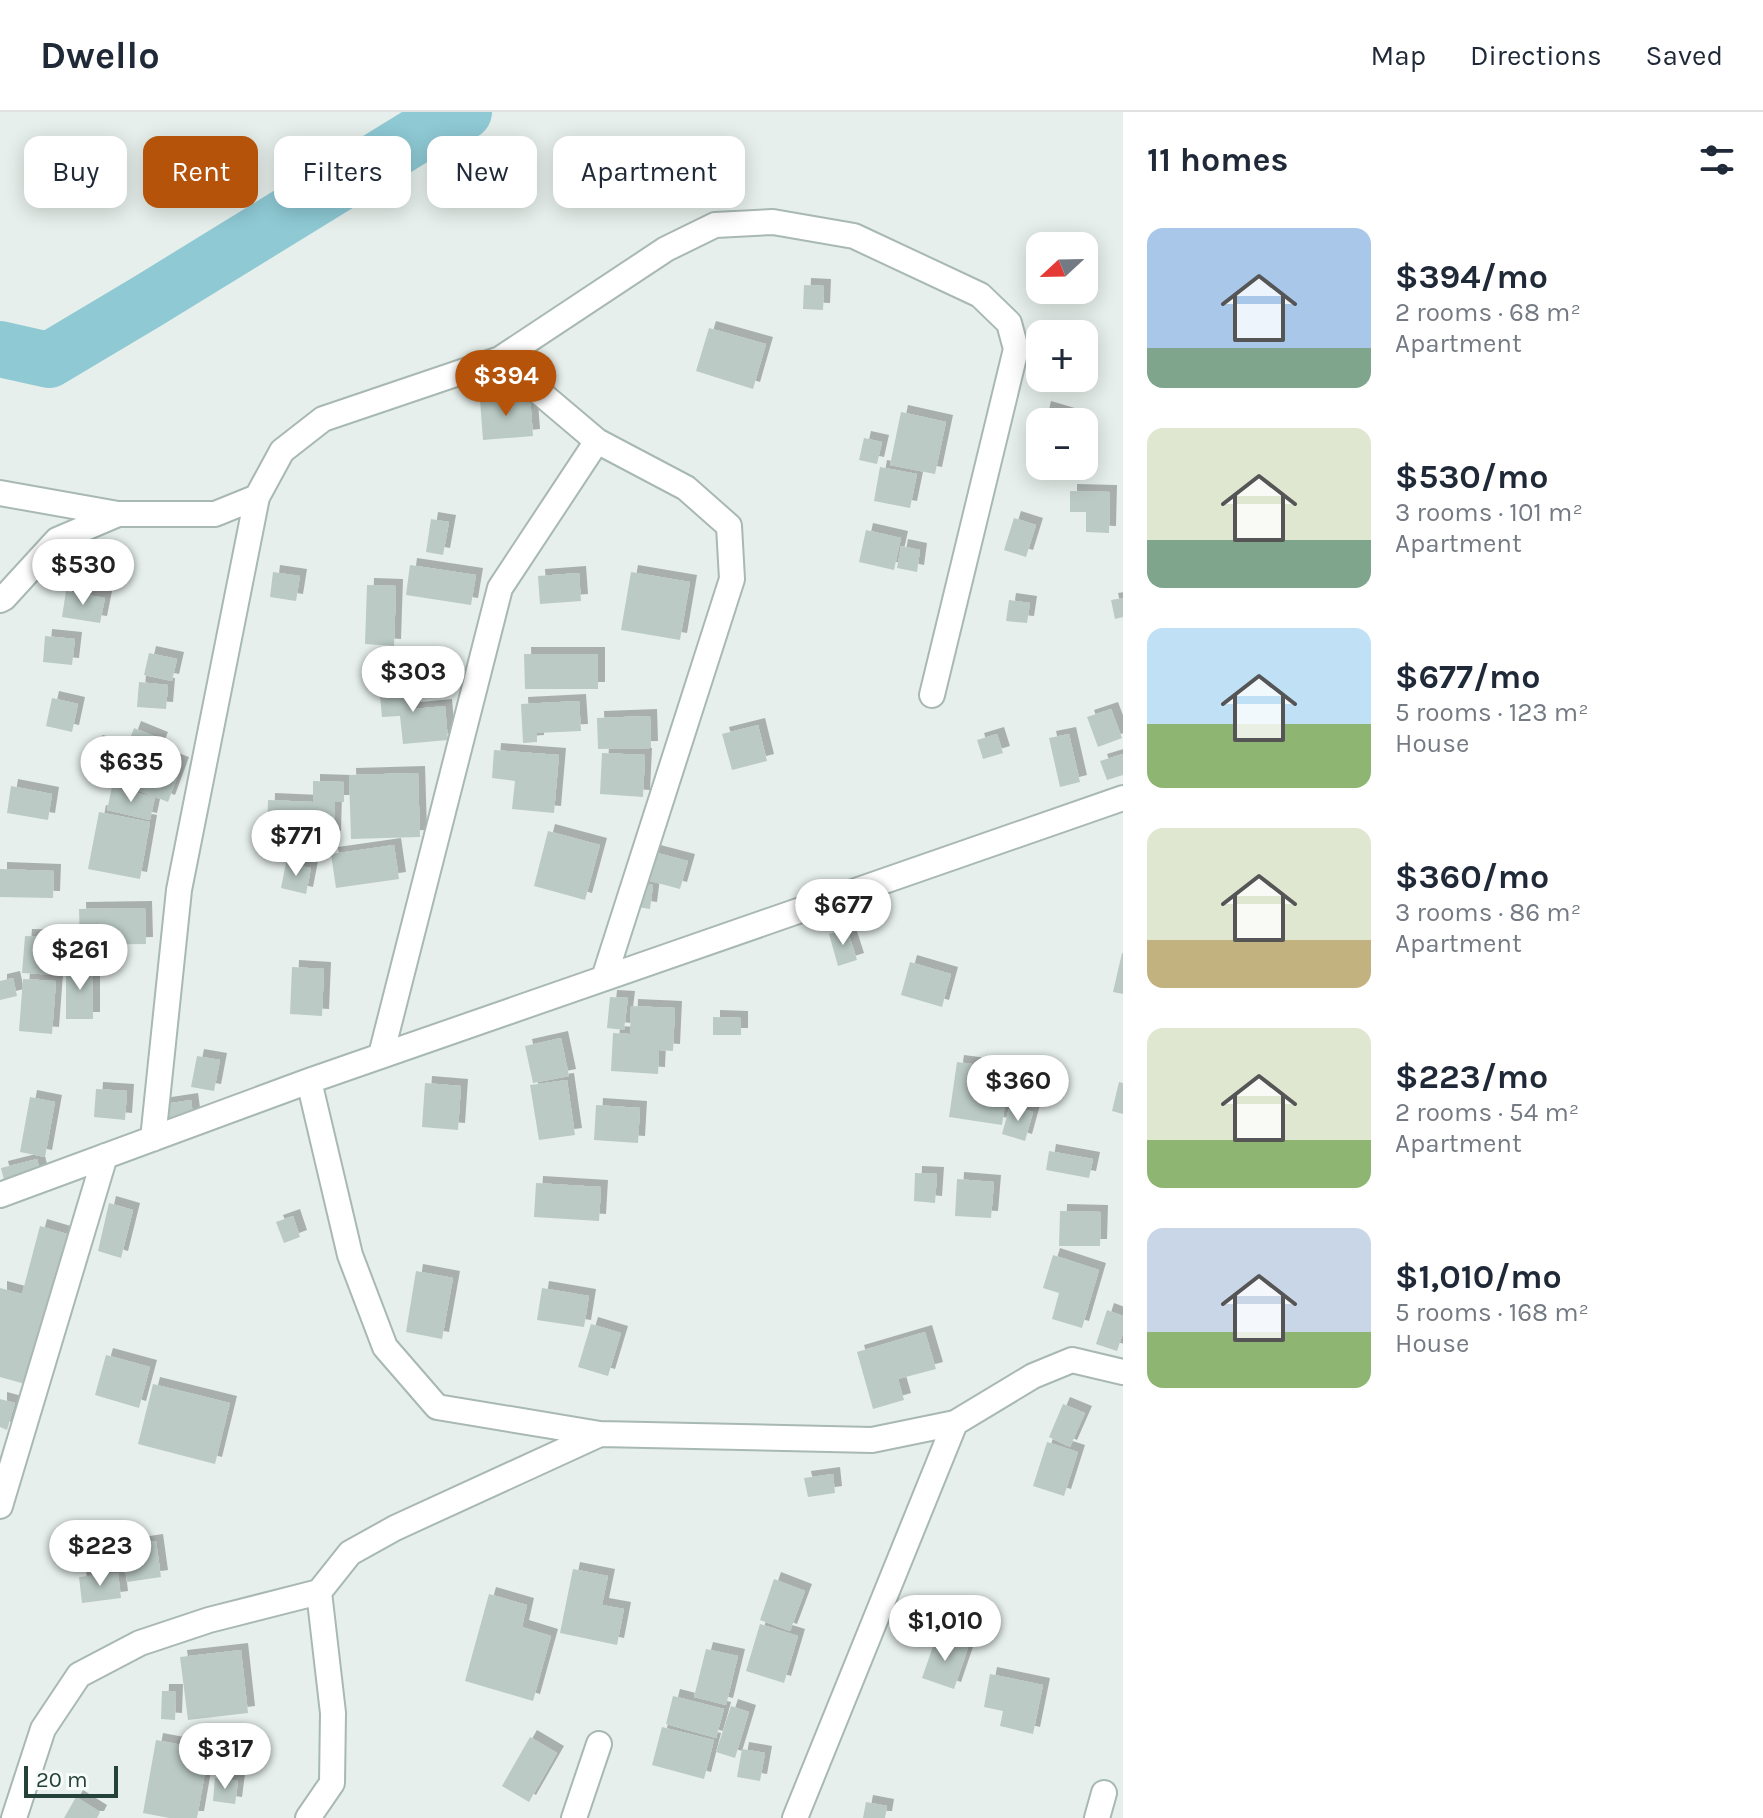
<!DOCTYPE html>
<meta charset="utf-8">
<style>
:root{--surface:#fff;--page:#f2f2f3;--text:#1f2937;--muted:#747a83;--line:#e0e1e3;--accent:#b45309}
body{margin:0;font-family:Karla,sans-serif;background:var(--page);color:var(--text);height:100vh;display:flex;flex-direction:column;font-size:30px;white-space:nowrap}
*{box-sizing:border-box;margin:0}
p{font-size:26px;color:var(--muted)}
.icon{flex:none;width:44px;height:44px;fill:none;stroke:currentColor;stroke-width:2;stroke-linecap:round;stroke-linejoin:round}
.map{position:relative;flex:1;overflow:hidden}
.panel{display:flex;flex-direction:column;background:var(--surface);width:640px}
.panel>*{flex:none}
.top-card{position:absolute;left:24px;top:24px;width:760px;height:72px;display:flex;gap:16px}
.needle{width:52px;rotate:248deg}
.tools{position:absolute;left:1026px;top:120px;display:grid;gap:16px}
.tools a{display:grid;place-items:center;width:72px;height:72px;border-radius:16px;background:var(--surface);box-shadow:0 4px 20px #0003;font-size:40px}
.scale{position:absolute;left:24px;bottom:20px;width:94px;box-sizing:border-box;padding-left:8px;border:4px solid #24423a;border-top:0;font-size:22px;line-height:28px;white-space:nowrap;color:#24423a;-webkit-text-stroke:6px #f7fbf9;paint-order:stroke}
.price{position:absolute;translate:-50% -68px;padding:0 18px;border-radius:28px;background:#fff;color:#222;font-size:26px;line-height:52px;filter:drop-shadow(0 2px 4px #0008)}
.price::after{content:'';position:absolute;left:50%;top:48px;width:24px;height:18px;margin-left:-12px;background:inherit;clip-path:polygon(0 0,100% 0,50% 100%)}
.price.active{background:var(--accent);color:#fff}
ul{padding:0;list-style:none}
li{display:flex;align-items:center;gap:24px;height:200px;padding:0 24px}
li span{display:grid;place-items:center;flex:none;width:224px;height:160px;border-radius:16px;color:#555}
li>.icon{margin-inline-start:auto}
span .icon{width:96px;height:96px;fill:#fffc;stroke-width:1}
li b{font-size:34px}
h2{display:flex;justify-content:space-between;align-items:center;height:96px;padding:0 24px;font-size:34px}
.tag{padding:0 28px;border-radius:16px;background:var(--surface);box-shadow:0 4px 20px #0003;font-size:28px;line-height:72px}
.tag.active{background:var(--accent);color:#fff}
header{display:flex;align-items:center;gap:48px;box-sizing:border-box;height:112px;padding:0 40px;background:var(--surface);border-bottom:2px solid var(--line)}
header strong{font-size:38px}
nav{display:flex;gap:44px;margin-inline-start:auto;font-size:28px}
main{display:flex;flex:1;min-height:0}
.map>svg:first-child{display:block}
</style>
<header>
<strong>Dwello</strong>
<nav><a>Map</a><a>Directions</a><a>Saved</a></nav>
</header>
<main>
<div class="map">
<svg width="1123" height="1706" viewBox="0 0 1123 1706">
<defs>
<filter id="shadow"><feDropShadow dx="7" dy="-7" stdDeviation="0" flood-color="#0004"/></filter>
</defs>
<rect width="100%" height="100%" fill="#e6efeb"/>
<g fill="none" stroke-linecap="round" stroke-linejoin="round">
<!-- river -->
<path stroke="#8ec9d4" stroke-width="56" d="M0,237L49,248L148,189L449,4L464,0"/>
</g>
<!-- building -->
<path fill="#bbcac4" filter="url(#shadow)" d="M804,173L824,174L823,198L803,197Z
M709,216L766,232L753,277L696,259Z
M530,284L533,324L483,328L480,288Z
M1044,296L1071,304L1069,310H1041Z
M901,300L946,310L935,362L890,353Z
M1039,316H1040V343L1032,341Z
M864,326L882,330L877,352L859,348Z
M1041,354H1057L1054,368L1038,364Z
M880,355L917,362L910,396L874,389Z
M1070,379L1110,380L1109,421L1086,420V400H1070Z
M1014,406L1036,413L1026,445L1004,438Z
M431,407L449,410L443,443L426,440Z
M866,418L901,426L894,458L859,450Z
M901,434L920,438L917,460L897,456Z
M410,453L476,463L471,493L406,483Z
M273,460L300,464L296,489L270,485Z
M631,460L690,470L680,528L621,518Z
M579,461L581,489L540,492L538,464Z
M367,473L396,474L394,534L365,532Z
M66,479L105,486L100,511L62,505Z
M1123,486V505L1115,507L1111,488Z
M1009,488L1030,491L1027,511L1006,509Z
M45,524L75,527L72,553L43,550Z
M149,541L177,547L172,569L144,563Z
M524,542H598V577H525Z
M412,569L414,597L445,594L448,628L403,632L400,604L382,605L379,572Z
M139,570L168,573L166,597L137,595Z
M52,586L78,592L72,620L46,614Z
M579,589L581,619L537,621V630L523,631L521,592Z
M1111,597L1122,626L1098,635L1087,605Z
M650,604L651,636L598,637L597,606Z
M758,613L767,649L732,658L722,622Z
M134,616L161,627L155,642L182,652L168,690L114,669Z
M997,622L1003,641L983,647L977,628Z
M1069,622L1080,670L1060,675L1049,626Z
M95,630L115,634L110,658L90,654Z
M494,638L559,643L554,701L512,697L515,669L492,666Z
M602,641L645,643L643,685L600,682Z
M1123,642V663L1107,668L1100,649Z
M418,661L420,725L351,727L349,663Z
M313,669L344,670V690H335L334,726L267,724L268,688L313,690Z
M11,674L52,682L48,708L7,701Z
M112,675L155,685L150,708L107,698Z
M99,700L150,710L140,767L88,757Z
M548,719L600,733L585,788L534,774Z
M394,733L399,767L336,776L331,742Z
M642,737L688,749L680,777L635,765Z
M286,751L311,756L306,782L281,776Z
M0,757L54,759L53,786L0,785Z
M634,770L653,773L650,797L631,794Z
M145,796L146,832L80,833L79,797Z
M847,817L857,848L838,854L829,822Z
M25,824L58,825L56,863L22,861Z
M1122,841H1123V882L1113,880Z
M910,850L951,862L942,895L901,883Z
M66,852H93V907H66Z
M292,855L324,857L322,904L290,902Z
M13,866L17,884L0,888V869Z
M23,867L56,869L52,922L19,919Z
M610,885L628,886L624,918L607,916Z
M631,894L675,896L673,939L659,938L658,962L611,959L613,921L630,922Z
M713,905L741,906V923H713Z
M561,926L569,964L533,971L525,934Z
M197,944L220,948L214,979L191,975Z
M957,950L1010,957L1002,1013L949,1005Z
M567,968L575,1023L539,1028L530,973Z
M1119,970L1123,971V1002L1112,999Z
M425,971L461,974L458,1018L422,1015Z
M96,977L127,979L125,1008L94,1005Z
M30,985L55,990L45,1045L20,1040Z
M191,988L194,1010L161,1015L158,993Z
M596,993L640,996L638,1031L594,1028Z
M1010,993L1033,1000L1025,1029L1002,1022Z
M1049,1039L1093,1047L1089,1066L1046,1058Z
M37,1047L42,1067L6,1076L1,1056Z
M915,1061L937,1062L935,1091L914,1089Z
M957,1067L994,1070L991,1106L955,1104Z
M536,1071L601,1075L599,1109L534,1105Z
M109,1091L133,1098L121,1146L98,1139Z
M1060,1099L1101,1100L1100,1134H1059Z
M293,1104L300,1125L284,1131L276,1110Z
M40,1114L67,1122L25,1272L0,1265V1176L22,1182Z
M1053,1143L1099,1158L1082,1216L1052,1207L1059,1181L1043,1176Z
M416,1159L453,1166L442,1227L406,1220Z
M542,1176L589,1184L584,1215L537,1208Z
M1107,1198L1123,1204V1221L1117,1239L1096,1232Z
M591,1212L621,1221L608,1264L578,1255Z
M925,1220L936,1257L898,1267L904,1288L873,1297L857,1240Z
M106,1243L150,1255L139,1296L95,1283Z
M153,1272L230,1291L215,1352L138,1332Z
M0,1287L15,1291L7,1318L0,1315Z
M1063,1292L1085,1301L1070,1335L1049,1325Z
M1047,1330L1078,1340L1064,1384L1033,1374Z
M833,1362L835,1381L808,1385L804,1366Z
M156,1429L161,1465L127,1470L122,1434Z
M573,1457L608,1464L602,1493L624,1497L617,1533L560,1521Z
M118,1461L121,1486L82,1491L79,1465Z
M774,1467L805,1479L790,1519L760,1508Z
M489,1482L527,1493L522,1515L551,1524L533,1589L465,1569Z
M760,1512L798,1524L784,1571L746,1559Z
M936,1526L968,1536L954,1577L922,1566Z
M706,1537L738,1544L726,1593L694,1585Z
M241,1538L248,1601L188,1608L180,1545Z
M990,1562L1043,1573L1033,1622L1000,1614L1003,1599L984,1595Z
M162,1579H176L175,1608L161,1607Z
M673,1584L724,1597L716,1626L666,1612Z
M731,1594L749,1600L735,1646L716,1640Z
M662,1615L714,1628L704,1667L652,1653Z
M530,1625L557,1641L529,1690L502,1674Z
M156,1628L209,1638L197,1706H169L143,1701Z
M742,1637L765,1641L760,1669L737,1665Z
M215,1666L238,1669L235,1692L213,1689Z
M76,1685L100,1700L97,1706H64Z
M866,1690L887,1694L885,1706H863Z"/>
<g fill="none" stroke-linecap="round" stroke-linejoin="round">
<!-- minor casing -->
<g stroke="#a8b8b2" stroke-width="28">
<path id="minor" d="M500,247L597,329L686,376L729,414L732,467L604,866
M0,381L118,402
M0,488L4,486L57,428L118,402H215L257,385L282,339L323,307L500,247L666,137L715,113L773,110L854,124L980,183L1009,211L1016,237L932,583
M381,943L500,476L597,329
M309,969L350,1143L385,1235L437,1295L600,1322L872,1328L955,1311L1033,1264L1072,1248L1123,1260
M153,1027L179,778L257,385
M0,1083L309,969L1123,686
M0,1394L105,1044
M14,1706L43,1617L79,1563L140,1531L209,1508L319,1480
M308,1706L332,1671L333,1601L319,1480L350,1441L395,1416L600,1322
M574,1706L599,1632
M795,1706L955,1311
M1097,1706L1104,1681"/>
</g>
<!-- minor -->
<use href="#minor" stroke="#fff" stroke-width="24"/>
</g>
</svg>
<div class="tools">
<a><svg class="needle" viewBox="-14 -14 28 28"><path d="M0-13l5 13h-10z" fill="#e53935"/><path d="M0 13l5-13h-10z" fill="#747a83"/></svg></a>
<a>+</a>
<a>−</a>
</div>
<div class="scale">20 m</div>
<b class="price active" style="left:506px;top:306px">$394</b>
<b class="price" style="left:83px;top:495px">$530</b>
<b class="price" style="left:413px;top:602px">$303</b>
<b class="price" style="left:131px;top:692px">$635</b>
<b class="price" style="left:296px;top:766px">$771</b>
<b class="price" style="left:843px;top:835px">$677</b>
<b class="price" style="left:80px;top:880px">$261</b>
<b class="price" style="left:1018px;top:1011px">$360</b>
<b class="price" style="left:100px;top:1476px">$223</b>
<b class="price" style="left:945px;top:1551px">$1,010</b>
<b class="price" style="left:225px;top:1679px">$317</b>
<div class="top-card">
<a class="tag">Buy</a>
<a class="tag active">Rent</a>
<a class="tag">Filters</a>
<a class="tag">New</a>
<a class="tag">Apartment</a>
</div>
</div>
<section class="panel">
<h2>11 homes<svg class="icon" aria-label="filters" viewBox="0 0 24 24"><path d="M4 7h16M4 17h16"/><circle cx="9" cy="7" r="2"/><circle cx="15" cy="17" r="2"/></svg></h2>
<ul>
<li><span style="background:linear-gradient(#a9c7e8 75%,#7fa58c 0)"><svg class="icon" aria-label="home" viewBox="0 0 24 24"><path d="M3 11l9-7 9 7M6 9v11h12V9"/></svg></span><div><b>$394/mo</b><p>2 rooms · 68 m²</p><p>Apartment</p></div></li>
<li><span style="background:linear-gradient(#dfe7d0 70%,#7fa58c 0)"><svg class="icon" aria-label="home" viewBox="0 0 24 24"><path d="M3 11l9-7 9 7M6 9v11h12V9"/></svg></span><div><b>$530/mo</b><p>3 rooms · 101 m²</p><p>Apartment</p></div></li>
<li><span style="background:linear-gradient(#bfe0f5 60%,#8fb573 0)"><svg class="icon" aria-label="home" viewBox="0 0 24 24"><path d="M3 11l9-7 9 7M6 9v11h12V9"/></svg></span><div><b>$677/mo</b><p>5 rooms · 123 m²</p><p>House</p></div></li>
<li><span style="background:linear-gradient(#dfe7d0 70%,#c2b280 0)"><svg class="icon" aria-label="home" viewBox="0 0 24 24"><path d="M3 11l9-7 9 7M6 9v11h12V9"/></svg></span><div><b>$360/mo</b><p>3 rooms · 86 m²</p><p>Apartment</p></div></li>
<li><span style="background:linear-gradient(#dfe7d0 70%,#8fb573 0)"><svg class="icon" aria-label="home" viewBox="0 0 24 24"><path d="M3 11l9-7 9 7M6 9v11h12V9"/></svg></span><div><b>$223/mo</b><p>2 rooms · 54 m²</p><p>Apartment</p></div></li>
<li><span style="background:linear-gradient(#c9d6e8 65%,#8fb573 0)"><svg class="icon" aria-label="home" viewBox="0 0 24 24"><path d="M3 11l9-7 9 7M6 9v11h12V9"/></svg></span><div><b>$1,010/mo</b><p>5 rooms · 168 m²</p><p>House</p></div></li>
</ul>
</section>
</main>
